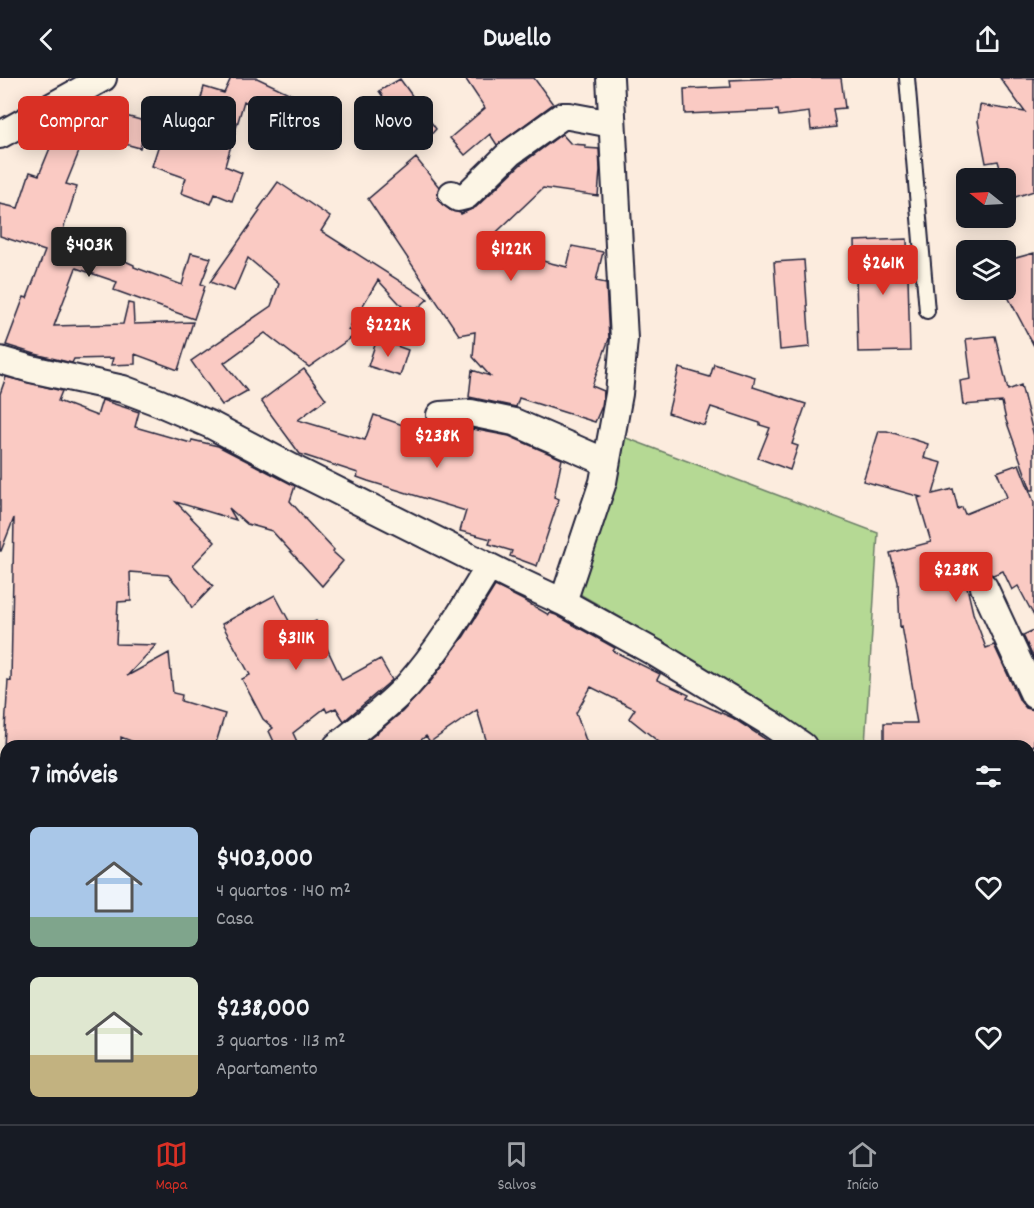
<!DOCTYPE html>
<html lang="pt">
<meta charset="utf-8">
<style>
:root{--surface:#171b24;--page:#20242c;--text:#f1f3f6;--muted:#9ea1a6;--line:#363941;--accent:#d93025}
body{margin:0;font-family:Dekko,sans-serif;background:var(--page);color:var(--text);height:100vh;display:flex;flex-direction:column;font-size:22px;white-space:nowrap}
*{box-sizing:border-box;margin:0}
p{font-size:20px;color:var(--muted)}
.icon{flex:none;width:33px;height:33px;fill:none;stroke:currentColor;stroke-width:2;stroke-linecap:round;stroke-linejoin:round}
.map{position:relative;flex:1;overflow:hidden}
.sheet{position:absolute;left:0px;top:662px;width:1035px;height:386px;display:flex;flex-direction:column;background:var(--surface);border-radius:18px 18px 0 0;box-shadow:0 3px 15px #0003}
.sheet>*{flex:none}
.guide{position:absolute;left:18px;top:18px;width:600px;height:54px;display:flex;gap:12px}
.needle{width:39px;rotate:288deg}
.tools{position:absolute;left:956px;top:90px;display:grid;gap:12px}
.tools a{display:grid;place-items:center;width:60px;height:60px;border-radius:9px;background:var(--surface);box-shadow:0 3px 15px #0003;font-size:30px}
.price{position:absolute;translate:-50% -51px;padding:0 14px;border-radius:6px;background:var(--accent);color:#fff;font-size:20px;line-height:39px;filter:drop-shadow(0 2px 3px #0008)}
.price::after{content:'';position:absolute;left:50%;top:36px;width:18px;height:14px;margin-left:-9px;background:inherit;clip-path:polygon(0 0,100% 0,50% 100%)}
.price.active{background:#222;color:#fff}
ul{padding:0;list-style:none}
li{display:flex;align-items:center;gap:18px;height:150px;padding:0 30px}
li span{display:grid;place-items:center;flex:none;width:168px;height:120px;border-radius:9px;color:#555}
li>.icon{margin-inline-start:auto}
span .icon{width:72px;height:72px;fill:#fffc;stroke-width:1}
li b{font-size:26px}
h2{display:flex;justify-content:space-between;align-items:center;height:72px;padding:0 30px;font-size:26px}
.chip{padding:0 21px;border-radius:9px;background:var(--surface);box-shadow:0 3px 15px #0003;font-size:21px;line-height:54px}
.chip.active{background:var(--accent);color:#fff}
header{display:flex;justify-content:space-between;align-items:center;height:78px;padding:0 30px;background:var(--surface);font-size:27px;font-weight:800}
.tab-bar{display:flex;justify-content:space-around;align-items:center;height:84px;border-top:2px solid var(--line);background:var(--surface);font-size:16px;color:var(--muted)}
.tab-bar a{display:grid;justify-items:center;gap:3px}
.tab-bar .active{color:var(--accent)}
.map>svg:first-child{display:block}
</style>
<header><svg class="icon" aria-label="back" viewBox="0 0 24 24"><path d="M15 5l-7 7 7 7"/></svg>Dwello<svg class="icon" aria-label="share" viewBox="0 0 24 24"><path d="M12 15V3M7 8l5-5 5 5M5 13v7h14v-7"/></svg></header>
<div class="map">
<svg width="1034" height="1046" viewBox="0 0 1034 1046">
<rect width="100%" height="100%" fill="#fcecde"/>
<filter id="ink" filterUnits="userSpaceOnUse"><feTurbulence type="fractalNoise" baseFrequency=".0167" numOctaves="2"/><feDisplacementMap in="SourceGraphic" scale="12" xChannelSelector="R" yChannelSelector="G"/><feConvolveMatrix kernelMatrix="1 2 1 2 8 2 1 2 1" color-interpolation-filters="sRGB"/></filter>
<g filter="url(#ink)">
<!-- grass -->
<path fill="#b5d994" stroke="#6c7e68" stroke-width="1.5" d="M621,358L878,455L865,667H823L663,564L557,503Z"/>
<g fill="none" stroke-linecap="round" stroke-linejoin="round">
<!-- canal -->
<path stroke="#89cbeb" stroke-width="27" d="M604,1046L608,1041"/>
</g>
<!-- building -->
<path fill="#facac3" stroke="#22223b" stroke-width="1.5" d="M231,0H257L312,26L304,41L296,49L244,23L225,88L242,95L232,123L215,116L211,126L181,115L186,100L152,88L161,60L188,69L204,9L224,15Z
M465,0H534L553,26L497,67L490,56L465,77L450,60L485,30Z
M776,0H841L845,30L833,31L836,49L811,52L809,34L779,38L778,32L685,36L684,11L731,9L730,2Z
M1000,0H1034V113L1009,121L1005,107V100H1003L998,83L986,85L978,43L980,27L1025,34Z
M400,1L436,51L419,70L379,13Z
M122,37L148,44L140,70L114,63Z
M59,48L85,59L66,106L77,109L61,158L123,182L134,187V189L182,207L191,175L211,180L201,206L205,208L194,241L114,212L117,204L76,190L54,248L123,246L128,225L133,226L134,246L193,244L178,292L135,276V286L111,287L113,280L74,281L72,285L35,276L6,267L24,219L27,220L45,173L0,158V126L18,130L30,94L39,97Z
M562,56L571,66L585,67V70L599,71L600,92L598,118L543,110L482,168L567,189L572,168L603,174L596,203L606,205L609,261L592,308L604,313L602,328L595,344L519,320L516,329L469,319L472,292L490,298L473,279L475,254L459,257L368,121L416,80L439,109L437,116L439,123L450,132L460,135L461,136L476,129L520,87Z
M278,104L330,139L321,153L428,221L410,237L378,202L348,252L358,255L309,289L265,255L224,285L247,313L222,327L191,283L271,228L279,206L248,180L234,213L210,204L260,133L258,132Z
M907,161L910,273L858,274L855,163Z
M1034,175V268L1005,213V183Z
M804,182L810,269L780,272L774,184Z
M995,258L1008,312L1021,307L1034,358V412H1031L1006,342L1002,324L963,327L960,303L971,301L966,261Z
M377,261L408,272L400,298L368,288Z
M714,286L755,299L753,309L806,326L792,366L798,368L790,392L758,380L770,350L760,347V345L711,329L704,347L668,335L679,290L710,299Z
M304,291L326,321L298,342L365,362L374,337L466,369L472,351L509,358L562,381L554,419L559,421L537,488L510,478L512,473L489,466L491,461L460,453L466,433L368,403L357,399L358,395L300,376L261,323Z
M6,299L62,313L58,323L97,338L102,322L139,334L135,349L191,365L192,362L218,368L295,408L290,423L305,440H304L334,472L333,474L343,483L322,508L272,453L247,446L229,430L236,442L176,424L215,464L193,487L213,508L192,530L184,515L168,497L130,494L131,523L118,524L116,566L156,567L127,598L169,575L173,615L182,617L181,623L225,636L215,668H144L121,659V668H4L8,602L11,603L14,440L1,473H0V316Z
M879,353H887L928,366L924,380L942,385L933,416L953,411L958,431L962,429L965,436L1007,419L997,394L1019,386L1034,424V538L1018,508L1012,512L1003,493L993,497L986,494L978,495L972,500L969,508L967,509L973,535L986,570L994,567L1020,623L1026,630L1034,632V668H884V645H917L913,624L915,623L902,548L900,549L898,504L890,475L931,464L918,420L921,419L863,403Z
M495,508L523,522L549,537L550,535L556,537L615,570L613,573L660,596L657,602L689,617L687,620L733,640L776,668H664L629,640L635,631L591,609L576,635L588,668H488L477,632L430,664L426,658L413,668H361L402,634L431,603L464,558Z
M275,517L295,554L316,543L326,563L324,564L342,602L380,581L392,602L344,643L336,630L327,634L325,630L293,655L299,668H276L269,653L273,650L263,641L242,601L250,597L222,546Z
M1034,552V581L1023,557Z"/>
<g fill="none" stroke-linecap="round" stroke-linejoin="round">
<!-- lane casing -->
<g stroke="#22223b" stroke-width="18">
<path id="lane" d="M907,0L927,233"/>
</g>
<!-- street casing -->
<g stroke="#22223b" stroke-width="30">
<path id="street" d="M0,57L103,0
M452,116L458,120L466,118L510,75L562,38H569L612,46
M0,282L31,291L123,311L160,325L211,347L300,394L514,501L563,524L655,575L770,645L803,668
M440,337L471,335L514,344L606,384
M984,509L1034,617
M563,524L603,404L619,316L624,261L610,0
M337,668C361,648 387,630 408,607C440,571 464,530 489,489
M1029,744L1034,742
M1029,843L1034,845
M51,1046L52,1041"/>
</g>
<!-- secondary casing -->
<g stroke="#22223b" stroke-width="38">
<path id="secondary" d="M0,964L6,966
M339,1041L360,1046"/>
</g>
<!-- lane -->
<use href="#lane" stroke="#fcf5e5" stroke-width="14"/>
<!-- street -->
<use href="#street" stroke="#fcf5e5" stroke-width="26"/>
<!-- secondary -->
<use href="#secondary" stroke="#fcf5e5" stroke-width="33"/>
</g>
</g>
</svg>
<div class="tools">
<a><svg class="needle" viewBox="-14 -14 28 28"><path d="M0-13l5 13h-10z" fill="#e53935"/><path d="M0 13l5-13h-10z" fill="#9ea1a6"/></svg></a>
<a><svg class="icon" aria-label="layers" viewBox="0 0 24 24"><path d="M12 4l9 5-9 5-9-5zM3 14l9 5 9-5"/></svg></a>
</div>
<b class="price active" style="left:89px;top:200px">$403K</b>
<b class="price" style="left:511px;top:204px">$122K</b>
<b class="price" style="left:883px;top:218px">$261K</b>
<b class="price" style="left:388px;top:280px">$222K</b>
<b class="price" style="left:437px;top:391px">$238K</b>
<b class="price" style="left:956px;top:525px">$238K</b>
<b class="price" style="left:296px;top:593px">$311K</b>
<div class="guide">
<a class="chip active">Comprar</a>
<a class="chip">Alugar</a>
<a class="chip">Filtros</a>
<a class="chip">Novo</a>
</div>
<section class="sheet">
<h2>7 imóveis<svg class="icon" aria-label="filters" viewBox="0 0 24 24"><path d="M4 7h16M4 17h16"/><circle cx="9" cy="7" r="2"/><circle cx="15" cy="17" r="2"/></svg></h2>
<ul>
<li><span style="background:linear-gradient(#a9c7e8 75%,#7fa58c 0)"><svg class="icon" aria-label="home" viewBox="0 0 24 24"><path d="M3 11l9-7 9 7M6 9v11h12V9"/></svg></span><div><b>$403,000</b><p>4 quartos · 140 m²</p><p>Casa</p></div><svg class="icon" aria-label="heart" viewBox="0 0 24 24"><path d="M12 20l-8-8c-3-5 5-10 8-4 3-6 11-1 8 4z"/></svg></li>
<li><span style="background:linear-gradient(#dfe7d0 65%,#c2b280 0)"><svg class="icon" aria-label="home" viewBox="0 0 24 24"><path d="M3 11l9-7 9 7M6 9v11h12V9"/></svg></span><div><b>$238,000</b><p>3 quartos · 113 m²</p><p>Apartamento</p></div><svg class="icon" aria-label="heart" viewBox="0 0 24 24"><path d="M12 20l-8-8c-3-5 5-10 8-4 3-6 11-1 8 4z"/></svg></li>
</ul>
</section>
</div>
<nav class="tab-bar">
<a class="active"><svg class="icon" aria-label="map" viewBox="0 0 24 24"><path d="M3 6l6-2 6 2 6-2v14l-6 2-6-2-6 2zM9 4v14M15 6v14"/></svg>Mapa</a>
<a><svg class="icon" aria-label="saved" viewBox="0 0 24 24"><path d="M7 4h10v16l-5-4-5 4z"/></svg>Salvos</a>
<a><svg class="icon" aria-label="home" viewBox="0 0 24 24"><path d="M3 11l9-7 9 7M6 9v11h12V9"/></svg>Início</a>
</nav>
